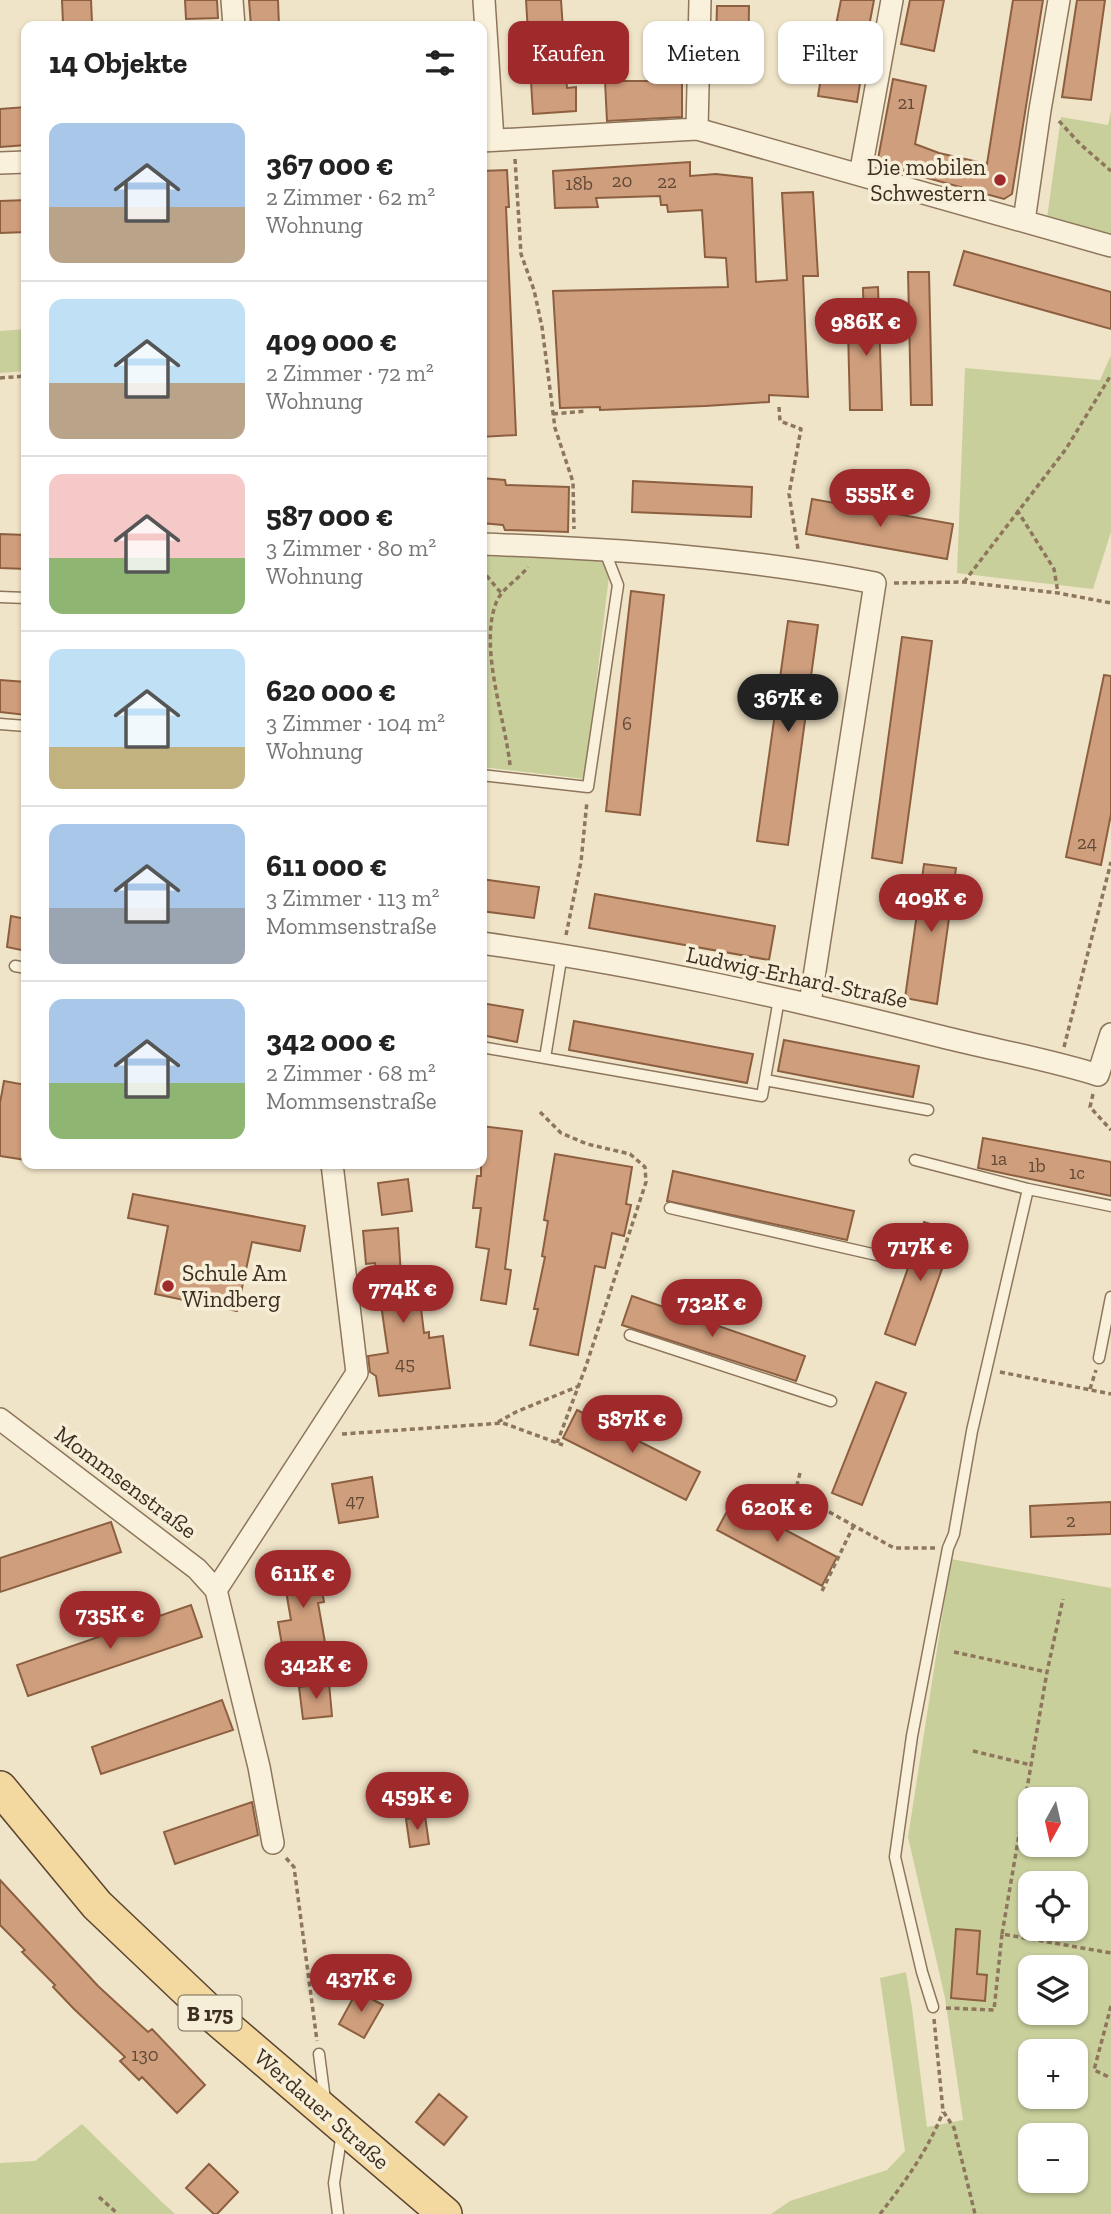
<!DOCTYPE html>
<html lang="de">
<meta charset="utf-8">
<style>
:root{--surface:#fff;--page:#f6f6f6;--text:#222;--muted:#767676;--line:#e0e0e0;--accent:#9e2a2b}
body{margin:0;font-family:"Zilla Slab",serif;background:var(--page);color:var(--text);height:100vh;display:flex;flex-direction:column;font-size:26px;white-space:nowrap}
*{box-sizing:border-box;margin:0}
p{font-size:23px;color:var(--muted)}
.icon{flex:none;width:38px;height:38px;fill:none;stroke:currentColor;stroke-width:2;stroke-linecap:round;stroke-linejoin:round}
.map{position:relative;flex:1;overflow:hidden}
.sheet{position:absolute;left:21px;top:21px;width:466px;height:1148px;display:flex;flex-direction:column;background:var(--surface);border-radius:14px;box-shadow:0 2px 5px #0004}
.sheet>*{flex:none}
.banner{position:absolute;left:508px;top:21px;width:497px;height:63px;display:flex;gap:14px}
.needle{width:46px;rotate:188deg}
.buttons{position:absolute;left:1018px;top:1787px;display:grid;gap:14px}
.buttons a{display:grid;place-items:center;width:70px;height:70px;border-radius:14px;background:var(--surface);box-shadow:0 2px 5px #0004;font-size:35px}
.price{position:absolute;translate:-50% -60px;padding:0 16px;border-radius:24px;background:var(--accent);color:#fff;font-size:23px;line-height:46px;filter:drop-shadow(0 2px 4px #0008)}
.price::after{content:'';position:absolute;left:50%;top:42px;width:21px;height:16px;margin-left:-10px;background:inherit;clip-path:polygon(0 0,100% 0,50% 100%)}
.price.current{background:#222;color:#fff}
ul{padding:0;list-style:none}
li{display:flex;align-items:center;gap:21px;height:175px;padding:0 28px}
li+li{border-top:2px solid var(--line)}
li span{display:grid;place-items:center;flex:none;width:196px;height:140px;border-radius:14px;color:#555}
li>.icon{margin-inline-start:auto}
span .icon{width:84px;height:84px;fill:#fffc;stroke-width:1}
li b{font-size:30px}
h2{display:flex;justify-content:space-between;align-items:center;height:84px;padding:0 28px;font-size:30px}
.tag{padding:0 24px;border-radius:14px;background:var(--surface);box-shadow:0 2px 5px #0004;font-size:24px;line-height:63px}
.tag.current{background:var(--accent);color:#fff}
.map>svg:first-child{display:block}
</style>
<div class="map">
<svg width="1111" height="2214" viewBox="0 0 1111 2214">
<rect width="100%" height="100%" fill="#f0e4c8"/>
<!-- green -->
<path fill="#c9cf9b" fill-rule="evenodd" d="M1111,111V234L1047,218L1061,117L1108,125Z
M26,329V371L0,373V331Z
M1111,355V532L1093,589L957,573L965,368L1100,380Z
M481,556L598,559L605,564L609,576L585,779L481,767Z
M951,1559L1111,1588V2214H771L790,2201L887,2170L905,2151L880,1978L906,1972L912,2008L927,2127L963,2120L945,1998L908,1837ZM1031,1799H1076V1844H1031ZM1031,1883H1076V1928H1031ZM1031,1967H1076V2012H1031ZM1031,2051H1076V2096H1031ZM1031,2135H1076V2180H1031Z
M82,2124L164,2204L175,2214H0V2163L35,2161Z"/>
<!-- building -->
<path fill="#cf9f7d" stroke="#8d5f41" stroke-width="2" d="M62,0H91L92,22L63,24Z
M185,0H217L218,18L186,19Z
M249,0H278L279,26H251Z
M526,0H561L567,88L576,87V111L533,114Z
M841,0H874L867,37L835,30Z
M910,0H944L934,51L901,44Z
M1013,0H1043L1012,194L1004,199L883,166L878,159L893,79L926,86L915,144L939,153L987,164Z
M1077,0H1105L1091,100L1062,97Z
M717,6H749L748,76L715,75Z
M824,59L863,65L857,102L818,96Z
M658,70L682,71V117L607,121L605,81H658Z
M26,107V145L0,147V109Z
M690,162V176L716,174L752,178L756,282L787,280L782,193L813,192L818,276H803L808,397L769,395V402L705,406L600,410V407L560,408L553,291L728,287L726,258L705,257L702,210L668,212L667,205H661L660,196L596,198L598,207L555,208L553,171Z
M507,170L509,207H506L516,435L481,437V171Z
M26,200V232L0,233V201Z
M964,251L1111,292V329L954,285Z
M908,272H929L932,405H911Z
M878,287L882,410H850L848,330H864L863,288Z
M481,478L505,480L506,485L569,487L568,532L505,530L503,525L481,523Z
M633,481L752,487L751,517L632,512Z
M812,499L953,524L947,559L806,534Z
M0,534L26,535V569L0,568Z
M631,591L664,595L640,815L606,811Z
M788,621L818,625L788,845L757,841Z
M902,637L932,641L902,863L872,858Z
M1104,675L1111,676V814L1101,865L1066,857Z
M0,680L26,682V715L0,712Z
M924,864L956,868L937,1004L905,998Z
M481,879L539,887L534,918L481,911Z
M595,894L775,926L769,960L589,928Z
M11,916L26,919V951L7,947Z
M481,1003L523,1010L517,1042L481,1035Z
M574,1021L753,1054L747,1083L569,1050Z
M784,1040L919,1066L913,1097L778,1071Z
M4,1081L26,1085V1160L0,1156V1103Z
M481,1126L522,1131L505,1269L511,1270L506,1304L481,1300L489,1249L476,1247L481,1208H473L477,1176H481Z
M983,1138L1111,1162V1196L978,1168Z
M555,1154L632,1167L626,1204L631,1205L624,1236L612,1233L605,1268L595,1266L578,1355L530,1345L538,1309H534L545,1257L542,1256L548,1221L544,1220Z
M673,1171L854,1211L847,1240L667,1201Z
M408,1179L412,1211L382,1215L378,1183Z
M133,1194L305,1226L300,1251L252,1242L237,1311L155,1294L168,1226L128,1218Z
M924,1222L955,1232L915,1345L885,1334Z
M398,1228L401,1276L417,1275L424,1333L429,1332V1338L443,1336L450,1388L379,1396L376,1376L370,1372L368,1356L388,1353L375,1263L366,1264L363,1231Z
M632,1296L805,1356L796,1381L622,1325Z
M876,1382L906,1393L862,1505L832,1493Z
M577,1410L700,1472L686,1500L563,1438Z
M372,1477L378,1517L339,1523L332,1484Z
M732,1502L837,1557L822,1586L717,1530Z
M1111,1502V1534L1031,1537L1030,1506Z
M111,1522L121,1552L0,1592V1558Z
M317,1562L324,1602L318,1603L326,1648L284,1656L278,1622L291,1620L282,1568Z
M191,1605L202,1637L28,1696L17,1665Z
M329,1683L332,1716L303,1719L299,1687Z
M222,1700L233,1730L101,1774L92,1747Z
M252,1802L258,1835L175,1864L164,1832Z
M425,1816L429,1844L410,1847L406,1819Z
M0,1880L98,1986L148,2032L152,2029L205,2085L177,2113L142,2077L139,2080L120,2061L125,2057L74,2009L53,1987L55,1985L22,1952L25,1950L0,1925Z
M956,1929L980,1931L977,1974L987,1975L985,2001L951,1998Z
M357,1991L383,2005L364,2038L339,2024Z
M439,2094L467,2117L444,2145L416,2122Z
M209,2164L238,2192L217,2214H214L186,2188Z"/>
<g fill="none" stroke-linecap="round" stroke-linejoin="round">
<!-- service casing -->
<g stroke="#8d765c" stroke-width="13">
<path id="service" d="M0,597L26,598
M0,724L26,726
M481,775L588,787L618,585L604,549
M15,966L26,968
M481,1047L545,1058L562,954
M545,1058L762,1096L779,999
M765,1080L928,1110
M915,1160L1028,1189L1111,1206
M670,1208L881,1256
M630,1335L831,1401
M1099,1358L1111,1297
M933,2007L922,1972L895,1857L912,1736L948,1548L954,1534L972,1431L1028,1189
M319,2054L325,2100
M338,2214L334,2183L342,2133"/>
</g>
<!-- minor casing -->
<g stroke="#8d765c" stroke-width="24">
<path id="minor" d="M232,0L234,26
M484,0L493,140
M697,129L700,0
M481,141L697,129L1111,246
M0,163L26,162
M860,175L892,0
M1024,221L1040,110L1059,0
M481,544C613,549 745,557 875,583L810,1003
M481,943C637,964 791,999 943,1037C995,1050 1047,1059 1098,1075L1111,1034
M0,1419L197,1569L216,1590L259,1767L273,1843
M216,1590L357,1373L332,1164"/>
</g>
<!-- primary casing -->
<g stroke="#5b4430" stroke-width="36">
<path id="primary" d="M0,1788L97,1905L216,2018L445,2214"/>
</g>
<!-- path -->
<path stroke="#8d765c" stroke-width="3.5" stroke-dasharray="5 3.5" stroke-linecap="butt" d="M1059,121L1080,144L1111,171
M515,159L521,254L534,290L542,327L555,428L573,482L574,529
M0,378L26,376
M779,407L780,421L801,429L789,494L798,549
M553,414L586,411
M1017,510L1054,569L1058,593
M481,569L502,594
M964,582L1066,449L1111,375
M894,583L964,582L1058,593L1111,603
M510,765C505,718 479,648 496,603C501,589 519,579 528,567
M566,935L581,862L587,801
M1064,1047L1111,862
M1093,1094L1090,1107L1111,1130
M540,1112L561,1133L587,1144L630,1154L645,1167L646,1182L586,1366L557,1443
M1000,1372L1111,1394
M1090,1389L1096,1370
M498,1422L516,1412L579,1386
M342,1434L503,1423L563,1445
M800,1473L795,1493L894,1548H935
M822,1591L853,1527
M954,1652L1047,1672
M973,1751L1031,1765
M286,1858L294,1867L317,2041
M1002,1934L1047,1672L1063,1599
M1111,2006L1094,2070L1111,2078
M946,2008L994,2010L1002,1934L1111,1953
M934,2019L943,2111L954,2128L975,2214
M99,2197L118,2214
M880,2214C905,2182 928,2150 943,2112"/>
<!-- service -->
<use href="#service" stroke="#faf1dc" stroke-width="10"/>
<!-- minor -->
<use href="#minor" stroke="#faf1dc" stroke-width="21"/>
<!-- primary -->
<use href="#primary" stroke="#f3d9a0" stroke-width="33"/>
</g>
<!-- markers -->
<g fill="#9e2a2b" stroke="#f7eed8" stroke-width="2.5">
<circle cx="1000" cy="180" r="7"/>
<circle cx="168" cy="1286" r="7"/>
</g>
<g text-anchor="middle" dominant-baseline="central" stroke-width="7" stroke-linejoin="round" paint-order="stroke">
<!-- number labels -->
<g font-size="19" fill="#624a37">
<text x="906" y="102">21</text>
<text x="622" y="180">20</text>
<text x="667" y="181">22</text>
<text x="579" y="183">18b</text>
<text x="627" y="723">6</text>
<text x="1087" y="842">24</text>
<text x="999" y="1158">1a</text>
<text x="1037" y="1165">1b</text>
<text x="1077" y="1172">1c</text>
<text x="405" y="1363">45</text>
<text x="355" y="1500">47</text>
<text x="1071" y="1520">2</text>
<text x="145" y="2054">130</text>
</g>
<!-- shield labels -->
<rect fill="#f7eed8" stroke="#756857" stroke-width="2" x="178.5" y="1995.5" width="63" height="35" rx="5"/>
<g font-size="21" font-weight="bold" fill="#3d2e20">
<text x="210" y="2013">B 175</text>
</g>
<!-- poi labels -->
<g font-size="23" fill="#3d2e20" stroke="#f7eed8" text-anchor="end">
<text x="986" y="167">Die mobilen<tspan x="986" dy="26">Schwestern</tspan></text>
<text x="182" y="1273" text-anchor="start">Schule Am<tspan x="182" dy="26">Windberg</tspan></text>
</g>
<!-- street labels -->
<g font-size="23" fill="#3d2e20" stroke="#f7eed8">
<text transform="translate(797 977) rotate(12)">Ludwig-Erhard-Straße</text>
<text transform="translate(126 1482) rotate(37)">Mommsenstraße</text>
<text transform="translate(322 2109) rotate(41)">Werdauer Straße</text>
</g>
</g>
</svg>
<div class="buttons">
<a><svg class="needle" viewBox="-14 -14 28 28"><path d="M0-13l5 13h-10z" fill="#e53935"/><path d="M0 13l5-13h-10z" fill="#767676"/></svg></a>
<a><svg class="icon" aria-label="locate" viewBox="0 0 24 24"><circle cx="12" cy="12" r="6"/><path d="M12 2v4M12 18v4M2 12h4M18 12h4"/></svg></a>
<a><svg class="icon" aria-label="layers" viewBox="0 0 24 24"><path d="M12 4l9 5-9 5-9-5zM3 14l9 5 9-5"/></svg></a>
<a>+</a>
<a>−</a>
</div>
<b class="price" style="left:866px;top:358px">986K €</b>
<b class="price" style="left:880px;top:529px">555K €</b>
<b class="price current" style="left:788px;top:734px">367K €</b>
<b class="price" style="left:931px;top:934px">409K €</b>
<b class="price" style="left:920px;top:1283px">717K €</b>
<b class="price" style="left:403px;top:1325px">774K €</b>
<b class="price" style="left:712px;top:1339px">732K €</b>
<b class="price" style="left:632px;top:1455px">587K €</b>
<b class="price" style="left:777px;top:1544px">620K €</b>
<b class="price" style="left:303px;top:1610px">611K €</b>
<b class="price" style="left:110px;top:1651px">735K €</b>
<b class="price" style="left:316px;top:1701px">342K €</b>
<b class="price" style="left:417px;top:1832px">459K €</b>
<b class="price" style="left:361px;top:2014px">437K €</b>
<div class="banner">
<a class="tag current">Kaufen</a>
<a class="tag">Mieten</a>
<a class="tag">Filter</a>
</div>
<section class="sheet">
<h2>14 Objekte<svg class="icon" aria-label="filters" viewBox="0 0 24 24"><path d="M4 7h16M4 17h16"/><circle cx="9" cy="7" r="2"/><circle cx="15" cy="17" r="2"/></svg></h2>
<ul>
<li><span style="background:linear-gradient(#a9c7e8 60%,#b9a48a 0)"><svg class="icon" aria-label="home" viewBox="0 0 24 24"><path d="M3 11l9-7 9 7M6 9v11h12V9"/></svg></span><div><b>367 000 €</b><p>2 Zimmer · 62 m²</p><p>Wohnung</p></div></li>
<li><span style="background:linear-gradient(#bfe0f5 60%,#b9a48a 0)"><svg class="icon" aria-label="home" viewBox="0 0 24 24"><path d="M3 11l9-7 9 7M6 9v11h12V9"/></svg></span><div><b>409 000 €</b><p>2 Zimmer · 72 m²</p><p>Wohnung</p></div></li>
<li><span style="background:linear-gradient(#f6c9c9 60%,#8fb573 0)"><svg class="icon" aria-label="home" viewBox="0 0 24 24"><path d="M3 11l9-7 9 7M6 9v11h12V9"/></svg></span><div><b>587 000 €</b><p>3 Zimmer · 80 m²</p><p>Wohnung</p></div></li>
<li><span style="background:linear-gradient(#bfe0f5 70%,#c2b280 0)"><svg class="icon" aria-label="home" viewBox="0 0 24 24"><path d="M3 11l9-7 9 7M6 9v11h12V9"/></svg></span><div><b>620 000 €</b><p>3 Zimmer · 104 m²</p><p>Wohnung</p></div></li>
<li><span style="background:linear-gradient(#a9c7e8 60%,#9aa5b1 0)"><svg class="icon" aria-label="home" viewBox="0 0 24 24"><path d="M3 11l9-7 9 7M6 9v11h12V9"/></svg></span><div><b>611 000 €</b><p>3 Zimmer · 113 m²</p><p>Mommsenstraße</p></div></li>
<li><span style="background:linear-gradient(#a9c7e8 60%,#8fb573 0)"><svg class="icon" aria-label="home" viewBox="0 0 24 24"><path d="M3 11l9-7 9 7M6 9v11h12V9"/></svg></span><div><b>342 000 €</b><p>2 Zimmer · 68 m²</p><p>Mommsenstraße</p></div></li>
</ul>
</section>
</div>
